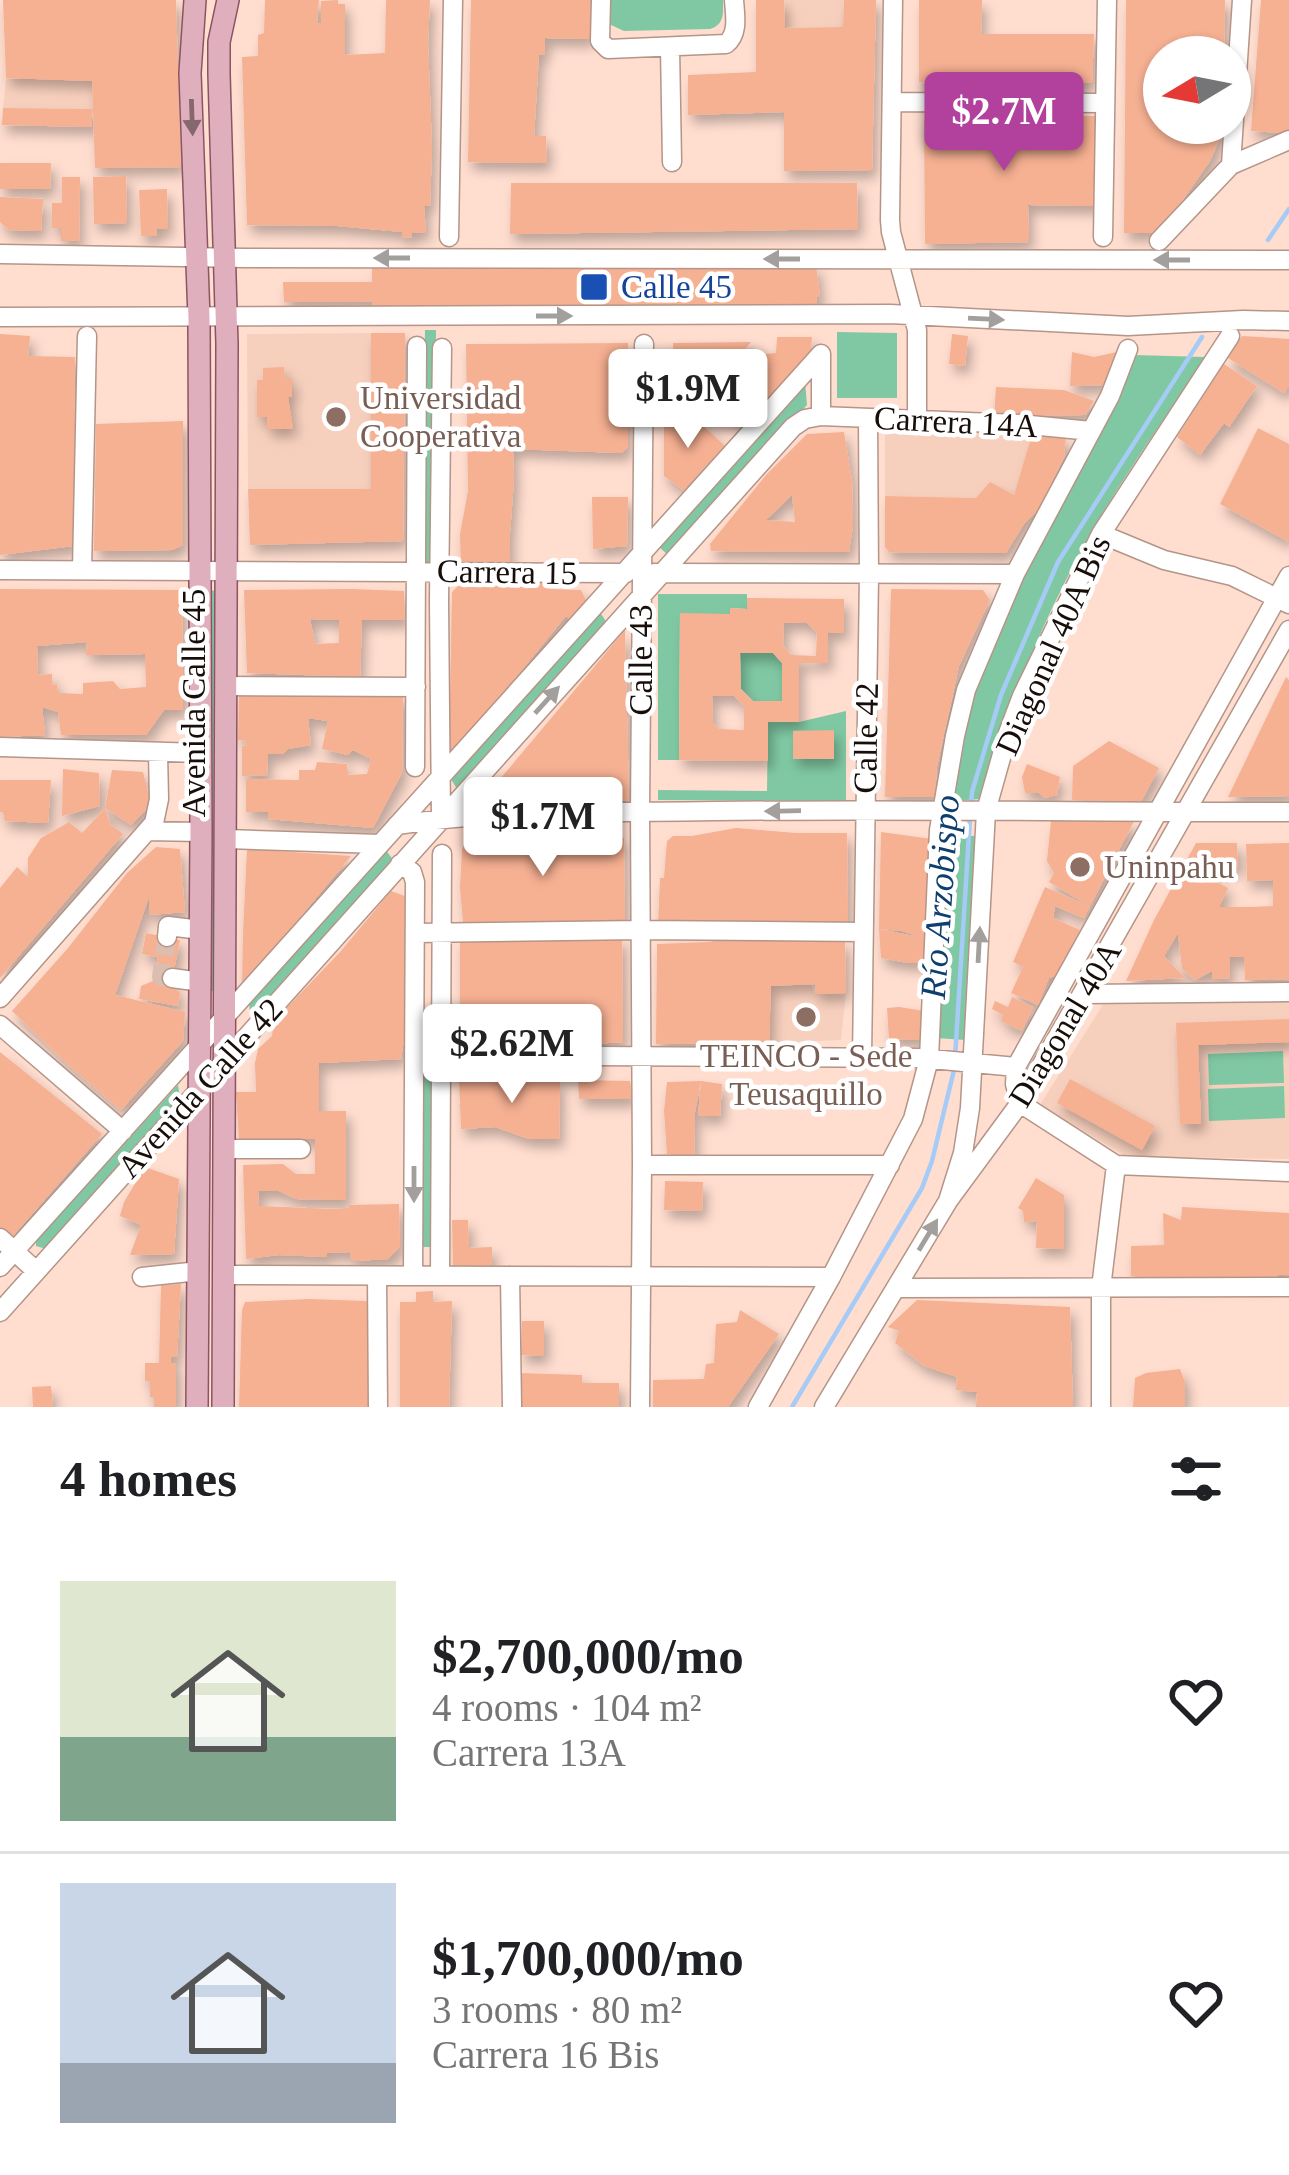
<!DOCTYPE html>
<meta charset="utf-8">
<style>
:root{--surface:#fff;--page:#f2f2f2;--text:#202124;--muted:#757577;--line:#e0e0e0;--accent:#b2419d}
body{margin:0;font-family:Georgia,serif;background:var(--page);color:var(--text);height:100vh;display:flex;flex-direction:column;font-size:45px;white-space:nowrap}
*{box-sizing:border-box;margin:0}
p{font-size:39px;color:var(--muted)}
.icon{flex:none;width:66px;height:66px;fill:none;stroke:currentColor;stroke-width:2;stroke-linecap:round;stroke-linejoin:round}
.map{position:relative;height:1407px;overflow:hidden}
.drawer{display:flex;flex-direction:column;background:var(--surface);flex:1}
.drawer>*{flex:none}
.needle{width:78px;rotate:260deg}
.fabs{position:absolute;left:1143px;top:36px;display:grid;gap:24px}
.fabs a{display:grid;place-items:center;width:108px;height:108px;border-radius:50%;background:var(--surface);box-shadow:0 3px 9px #0004;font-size:60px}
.price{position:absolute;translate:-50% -102px;padding:0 27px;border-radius:12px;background:#fff;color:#222;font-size:39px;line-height:78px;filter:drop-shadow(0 3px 6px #0008)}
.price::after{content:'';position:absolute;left:50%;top:72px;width:36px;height:27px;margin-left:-18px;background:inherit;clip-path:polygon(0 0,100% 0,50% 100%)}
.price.current{background:var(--accent);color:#fff}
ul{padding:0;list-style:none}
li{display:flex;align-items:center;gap:36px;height:300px;padding:0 60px}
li+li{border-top:3px solid var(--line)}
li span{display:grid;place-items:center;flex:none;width:336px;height:240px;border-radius:0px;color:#555}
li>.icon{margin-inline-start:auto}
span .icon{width:144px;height:144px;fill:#fffc;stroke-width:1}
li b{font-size:51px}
h2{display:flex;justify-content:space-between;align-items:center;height:144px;padding:0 60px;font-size:51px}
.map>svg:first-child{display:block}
</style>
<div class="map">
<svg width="1289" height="1407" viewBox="0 0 1289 1407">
<defs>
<filter id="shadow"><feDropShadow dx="4.5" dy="8" stdDeviation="6" flood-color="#0004"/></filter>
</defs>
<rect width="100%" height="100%" fill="#ffddcf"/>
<!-- built -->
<path fill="#f7cfbd" d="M784,0H844L843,27L785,28Z
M6,78L92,81L93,109L3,108Z
M371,333V489H248L247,334Z
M885,430H985L1033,431L1014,495L976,498L885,496Z
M811,984L815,994L846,993L841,1040L769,1043L771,986Z
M1289,1001V1159L1125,1156L1040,1105L1104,1003Z"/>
<!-- green -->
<path fill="#80c8a3" d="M609,0H723C723,13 725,24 710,29L624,31L611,25Z
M425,330H436L433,565L423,564Z
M837,332L897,333V398H837Z
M1134,355L1205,357C1170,411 1132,464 1099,519C1047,609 1009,700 980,799L952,801L968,702L998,625Z
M805,381L807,405L669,556L658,546Z
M206,590L220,591L218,990L206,992Z
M658,594H747V609L730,608V614H680L679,760H658Z
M598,609L607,623L458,791L451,779Z
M740,653H773L782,663V701H753L741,689Z
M846,711V801L658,800V790L767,791L768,722H799Z
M947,835L976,836L965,1040L936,1038Z
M385,849L394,861L251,1019L249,1004Z
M1283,1051L1284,1083L1209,1085L1208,1054Z
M419,1073H434V1247H419Z
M178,1085L180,1097L46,1249L36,1246V1241Z
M1284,1086L1285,1118L1209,1121L1208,1089Z"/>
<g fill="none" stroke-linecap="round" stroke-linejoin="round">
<!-- stream -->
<path stroke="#a5cbf6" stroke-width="4.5" d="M1268,240L1289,209
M971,807L972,792L1001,695L1058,562L1202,337
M955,1058L970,818
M792,1407L922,1188L932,1161L954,1070"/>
</g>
<!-- building -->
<path fill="#f6b092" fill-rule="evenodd" filter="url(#shadow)" d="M3,0H176L181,167L95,168L92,81L6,78Z
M265,0H319L317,23H321V1L338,0V4H345V55L385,53L386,0H430L428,43L432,148L430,206H424L426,233L412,232V237L402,238V232L337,226L247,225L242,57L258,56V35L264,33Z
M471,0H591L590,39L545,38V54L539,55L534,136H546L547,163L468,162Z
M756,0H784L785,28L843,27L844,0H876L872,170L784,171V112L688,115V75L756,72Z
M919,0H982L981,34H1094L1092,83L919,82Z
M1126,0H1225L1224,57H1164V123H1221L1220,138L1210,161L1180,204L1152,233H1124Z
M1261,0H1289V130L1282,133L1251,131Z
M3,108L93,109L91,127L2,125Z
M1015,115L1095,116L1098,206L1028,205L1029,242L925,244L924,120Z
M0,163H51L50,189H0Z
M126,176L127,223L94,224L93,177Z
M62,177H80L79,241H61V228H52V203H62Z
M511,183H857L858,229L510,234Z
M167,189L168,229H156L157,236H141L139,190Z
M0,197L43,199L41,231L9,230L0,222Z
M816,265L820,297H817V307L372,309V302H284L283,282H372V267Z
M371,333H405L403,541L250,545L248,489H371Z
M0,334L30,336L28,356L75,357L74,546L0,555Z
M952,334L968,336L965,366L949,364Z
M1242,336L1289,339V385L1284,393L1228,358Z
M777,337H812L810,358L743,426L715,400L755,355L776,353Z
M751,342L698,408H675L673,343Z
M628,343V447L622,453L513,449L514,480L510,533V568H461L460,534L468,491L466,344Z
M1072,352L1094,357L1117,352L1104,385L1070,386Z
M1224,364L1257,386L1229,427L1224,423L1200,455L1177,437Z
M284,367L285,379L292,378V397H288L293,429H267V417H257V380H263V368Z
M996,387L1064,390L1094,401L1085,415L994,416Z
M183,421V545L172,550L94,551L96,424Z
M699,422L725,446L687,486L686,492L664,476V423Z
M1258,428L1289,444V542L1220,504Z
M1033,431L1066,437L1064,457L1039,509L1024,524L1006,553L889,552L885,547V496L976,498L990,482L1014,495Z
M844,432L852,481L853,525L849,552L711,551L710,544L766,475L807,434ZM792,495L795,522L766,520Z
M592,497H628L627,546L593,549Z
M461,583H548L549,589L581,590L586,600L570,619L566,616L449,759L452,592Z
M0,589L182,590L183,710H164L146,735H61L58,712L42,707L45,735L0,737ZM87,642L86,655L145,654L146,687L120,689L113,681L83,683V694L58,693L57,684L52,685V674L38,675L37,646Z
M352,589L404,591L405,620H362L360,677L247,673L244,590ZM310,619L339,620V643L315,644Z
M891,589L983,590L990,600L959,666L937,766L935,797H885Z
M747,598L844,599V633L828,632V663H799V722H768V761L679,760L680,613L730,614V608L747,609ZM784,623H807L817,633L816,656L791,655L783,645ZM740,653H773L782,663V701H753L741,689ZM712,696H734L744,706V730L719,729L713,723Z
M625,630L629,801L484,798L532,741Z
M1286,677L1289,680V796L1228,797Z
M239,693L403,695L402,773L373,828L268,819V812H246V779L299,780V770H315L317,762L347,764L348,775L367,774L371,759L353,750L348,755L322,749L328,721L308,718L311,745L288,749L283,754H268L267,775L242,776V746L247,745L244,740H238Z
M834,730V759H793V731Z
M1109,741L1159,768L1141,802L1072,800L1073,766Z
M1027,764L1060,777L1057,795L1045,798L1039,793H1025L1022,777Z
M63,769L99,773L100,806L62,816Z
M112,770L143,772L151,805L131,825L105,808Z
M0,780H51L48,823L5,821L3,812H0Z
M105,808L110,824L123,834L0,978V888L17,867L28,877V858L41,838L69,822L82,833Z
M1051,821H1134L1084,918L1055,906L1053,918L1080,930L1055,976L1049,978L1038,1005L1011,993L1023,967L1013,962L1045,887L1089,906L1049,882L1054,873L1047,861Z
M736,828L796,833H847L848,924L658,926L660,878H664L667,841L673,836H692Z
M881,832L932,839L927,962L908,963L881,958L879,929L924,938L902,931L879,929Z
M472,835L624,838L625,921L463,922L460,888L462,849Z
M1196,843H1237L1238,868H1214L1209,878L1228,888L1219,907H1252L1273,906V880L1247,881L1246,844L1289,843V979L1245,980L1244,957H1230V978L1212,979V971L1195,980L1182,969L1178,933L1164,956L1185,978L1126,981L1154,920Z
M156,847L180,849L185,912L149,915V897L115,995L185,1012L183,1041L121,1110L65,1062L12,1011L68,948L127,873Z
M247,849L351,856L242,987L243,934Z
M391,891L410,898L409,1006L401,1059L319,1063V1111H346V1200L296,1199L279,1191H258L259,1206L331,1209L349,1208V1205L399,1204L400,1247L388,1259L355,1261L350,1257V1252L327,1253V1257L279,1255L246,1259L243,1165L283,1164L296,1174H315V1139H239L236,1092H256L255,1063L258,1049L272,1036L274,1021L340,952Z
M146,933L180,940L171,985L180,993L178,1006L139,999L141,986L153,981L158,957L142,954Z
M734,937L845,941L846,993L815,994V984L771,986L769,1043L656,1044L657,944L709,942Z
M622,938L623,1042L594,1044L460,1042V939Z
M1012,997L1033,1007L1022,1031L1001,1021L1003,1015L992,1009L995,1001L1008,1007Z
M899,1007L925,1011L923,1040L889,1039L887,1008Z
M1289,1019V1042L1198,1045L1201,1124H1180L1176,1023Z
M0,1052L102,1134L11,1238L0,1228Z
M484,1078L560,1080L559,1139H529L495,1127L461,1129L459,1079Z
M1070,1079L1155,1126L1142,1150L1057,1103Z
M578,1080L630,1081L633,1099H579Z
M701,1081L722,1084L720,1116H698Z
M701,1081L695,1112L694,1159L667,1154L664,1111L667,1082Z
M145,1167L179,1179L174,1254L130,1255L141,1225L120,1216L124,1202Z
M1036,1178L1064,1195V1249L1036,1248L1037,1221L1024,1222L1023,1211L1018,1208Z
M665,1181L703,1182L702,1211L664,1210Z
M1182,1207L1289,1213V1275H1278L1272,1282L1157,1280L1131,1276V1246L1164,1245L1163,1213L1181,1220Z
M452,1220H468L469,1248L492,1247V1267H453Z
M181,1284L177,1357H171V1363H176V1407H154V1397H150V1381H145V1363H159L161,1285Z
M433,1291V1302L452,1301L449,1407H400V1302H416V1292Z
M309,1299L366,1301L372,1308L374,1407H239L242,1310L245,1302Z
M917,1300L1070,1307L1073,1407H976L977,1392L956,1390L957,1377L924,1366L895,1343L899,1331L888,1327Z
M740,1310L779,1334L728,1407H653V1380L704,1379L706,1364L714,1363L716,1324L737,1322Z
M522,1321H544V1356L521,1355Z
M1180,1369L1185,1382V1407H1133L1135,1378L1146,1373Z
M520,1373L582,1375V1383H619V1407H519Z
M51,1386L53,1407H33L32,1387Z"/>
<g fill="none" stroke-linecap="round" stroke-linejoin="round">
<!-- minor-tunnel -->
<path stroke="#dcbeb1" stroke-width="18" stroke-dasharray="18 9" stroke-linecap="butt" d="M167,937L161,977L172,978"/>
<!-- minor casing -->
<g stroke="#b49588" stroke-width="21">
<path id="minor" d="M601,0L600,41L608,49L726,44C739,34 735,15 734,0
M893,0L890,220L891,232L917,330V422
M670,47L672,162
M892,102L1105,103
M1231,165L1242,0
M449,237L453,0
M1103,237L1107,0
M1159,241L1231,165L1289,140
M0,254L245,258L1289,260
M0,317L890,314L1128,326L1243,320L1289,321
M821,416V354
M1101,534L1164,560L1232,576L1289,604
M0,570L626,573
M82,570L87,336
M654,573L1015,574
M227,686L416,687
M0,747L201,753
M415,767L417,346
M441,818L439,602L442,348
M397,825C502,809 609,813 715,811C906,809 1098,812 1289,812
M148,831L201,832
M227,839L380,844
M400,864L412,872L415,882L413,1276
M415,933L641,930L863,932
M167,937L168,926L201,930
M172,978L201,982
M1084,994L1289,992
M0,998L154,823L159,799L158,753
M0,1025L123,1131
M415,1055L921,1058L1016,1067
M862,1057L869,575L868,418
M1020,1103L1015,1084L1016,1067L1289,576
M1020,1103L1116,1165L1289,1172
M225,1149H301
M642,1165H890
M948,1201L963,1153L970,1108L986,811L1008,733L1022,696L1101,534L1230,336
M0,1238L36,1271
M0,1267L821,354
M224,1275L831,1277
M377,1276L378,1407
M440,1276L442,854
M510,1276L512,1407
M142,1277L199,1271
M896,1288L1289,1287
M0,1312L793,427L805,419L821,416L1020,424L1091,431
M640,1407L642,1165L640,812L644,344
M758,1407L831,1277L913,1119L929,1059L939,830L955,736L966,690L1015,574L1110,396L1128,349
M824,1407L948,1201L1020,1103L1289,630
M1101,1407V1288L1116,1165"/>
</g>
<!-- major casing -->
<g stroke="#8c5462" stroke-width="24">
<path id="major" d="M195,0L190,73L199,318L201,832L197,1407
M223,1407L227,344L219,74V42L228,0"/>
</g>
<!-- minor -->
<use href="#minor" stroke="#fff" stroke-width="18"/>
<!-- major -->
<use href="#major" stroke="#e0afbe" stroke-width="21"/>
</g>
<!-- one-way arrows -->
<defs><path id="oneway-solid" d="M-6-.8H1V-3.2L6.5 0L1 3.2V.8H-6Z" transform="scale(3)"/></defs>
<use fill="#86676d" href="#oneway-solid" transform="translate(192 117) rotate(88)"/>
<g fill="#a39f9d">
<use href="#oneway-solid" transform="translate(392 258) rotate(-180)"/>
<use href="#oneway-solid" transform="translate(782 259) rotate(-180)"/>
<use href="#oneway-solid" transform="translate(1172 260) rotate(-180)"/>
<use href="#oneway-solid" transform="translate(554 316)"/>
<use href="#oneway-solid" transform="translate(986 319) rotate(3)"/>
<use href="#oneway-solid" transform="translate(547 700) rotate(-48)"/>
<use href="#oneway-solid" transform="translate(783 811) rotate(179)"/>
<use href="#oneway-solid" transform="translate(979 945) rotate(-87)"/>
<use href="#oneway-solid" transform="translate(414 1184) rotate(90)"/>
<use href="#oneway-solid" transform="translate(928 1235) rotate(-59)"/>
</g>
<!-- markers -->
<rect fill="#1a4fb4" stroke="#fff" stroke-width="4.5" x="579" y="272" width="30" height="30" rx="6"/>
<g fill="#8d6e63" stroke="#fff" stroke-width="4.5">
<circle cx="336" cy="417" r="12"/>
<circle cx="1080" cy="867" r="12"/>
<circle cx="806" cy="1017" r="12"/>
</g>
<g text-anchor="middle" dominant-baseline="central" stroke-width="9" stroke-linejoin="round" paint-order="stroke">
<!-- transit labels -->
<g font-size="33" fill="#164399" stroke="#fff" text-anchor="start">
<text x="621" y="287">Calle 45</text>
</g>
<!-- education labels -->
<g font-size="33" fill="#785e54" stroke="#fff" text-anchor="start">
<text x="360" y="398">Universidad<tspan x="360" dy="38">Cooperativa</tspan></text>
<text x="1104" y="867">Uninpahu</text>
<text x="806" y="1056" text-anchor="middle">TEINCO - Sede<tspan x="806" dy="38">Teusaquillo</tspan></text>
</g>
<!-- street labels -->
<g font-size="33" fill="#180e09" stroke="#fff">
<text transform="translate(956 422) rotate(3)">Carrera 14A</text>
<text transform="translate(507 572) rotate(1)">Carrera 15</text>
<text transform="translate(1053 645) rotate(-66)">Diagonal 40A Bis</text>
<text transform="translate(641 660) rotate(-90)">Calle 43</text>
<text transform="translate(194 703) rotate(-90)">Avenida Calle 45</text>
<text transform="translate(866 738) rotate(-89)">Calle 42</text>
<text transform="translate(1065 1024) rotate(-59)">Diagonal 40A</text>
<text transform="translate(200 1088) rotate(-48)">Avenida Calle 42</text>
</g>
<!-- water labels -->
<g font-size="36" font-style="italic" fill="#0f3f6f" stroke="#fff">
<text transform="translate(940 897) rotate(-86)">Río Arzobispo</text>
</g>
</g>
</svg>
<div class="fabs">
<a><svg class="needle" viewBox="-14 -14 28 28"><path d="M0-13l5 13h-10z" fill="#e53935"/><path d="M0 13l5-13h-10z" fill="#757577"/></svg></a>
</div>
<b class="price current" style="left:1004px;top:174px">$2.7M</b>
<b class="price" style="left:688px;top:451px">$1.9M</b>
<b class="price" style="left:543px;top:879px">$1.7M</b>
<b class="price" style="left:512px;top:1106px">$2.62M</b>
</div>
<section class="drawer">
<h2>4 homes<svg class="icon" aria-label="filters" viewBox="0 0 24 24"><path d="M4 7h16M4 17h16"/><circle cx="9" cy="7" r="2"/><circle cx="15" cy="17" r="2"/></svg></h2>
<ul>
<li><span style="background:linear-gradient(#dfe7d0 65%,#7fa58c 0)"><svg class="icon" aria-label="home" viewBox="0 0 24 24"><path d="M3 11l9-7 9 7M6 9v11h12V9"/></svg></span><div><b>$2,700,000/mo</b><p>4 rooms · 104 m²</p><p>Carrera 13A</p></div><svg class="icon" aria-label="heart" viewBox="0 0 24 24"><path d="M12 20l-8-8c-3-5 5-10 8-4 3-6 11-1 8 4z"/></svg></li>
<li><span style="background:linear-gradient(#c9d6e8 75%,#9aa5b1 0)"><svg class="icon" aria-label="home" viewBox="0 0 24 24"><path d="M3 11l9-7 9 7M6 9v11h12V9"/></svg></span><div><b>$1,700,000/mo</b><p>3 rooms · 80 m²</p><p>Carrera 16 Bis</p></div><svg class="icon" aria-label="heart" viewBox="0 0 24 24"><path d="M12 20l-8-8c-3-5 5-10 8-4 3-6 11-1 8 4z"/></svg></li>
</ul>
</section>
